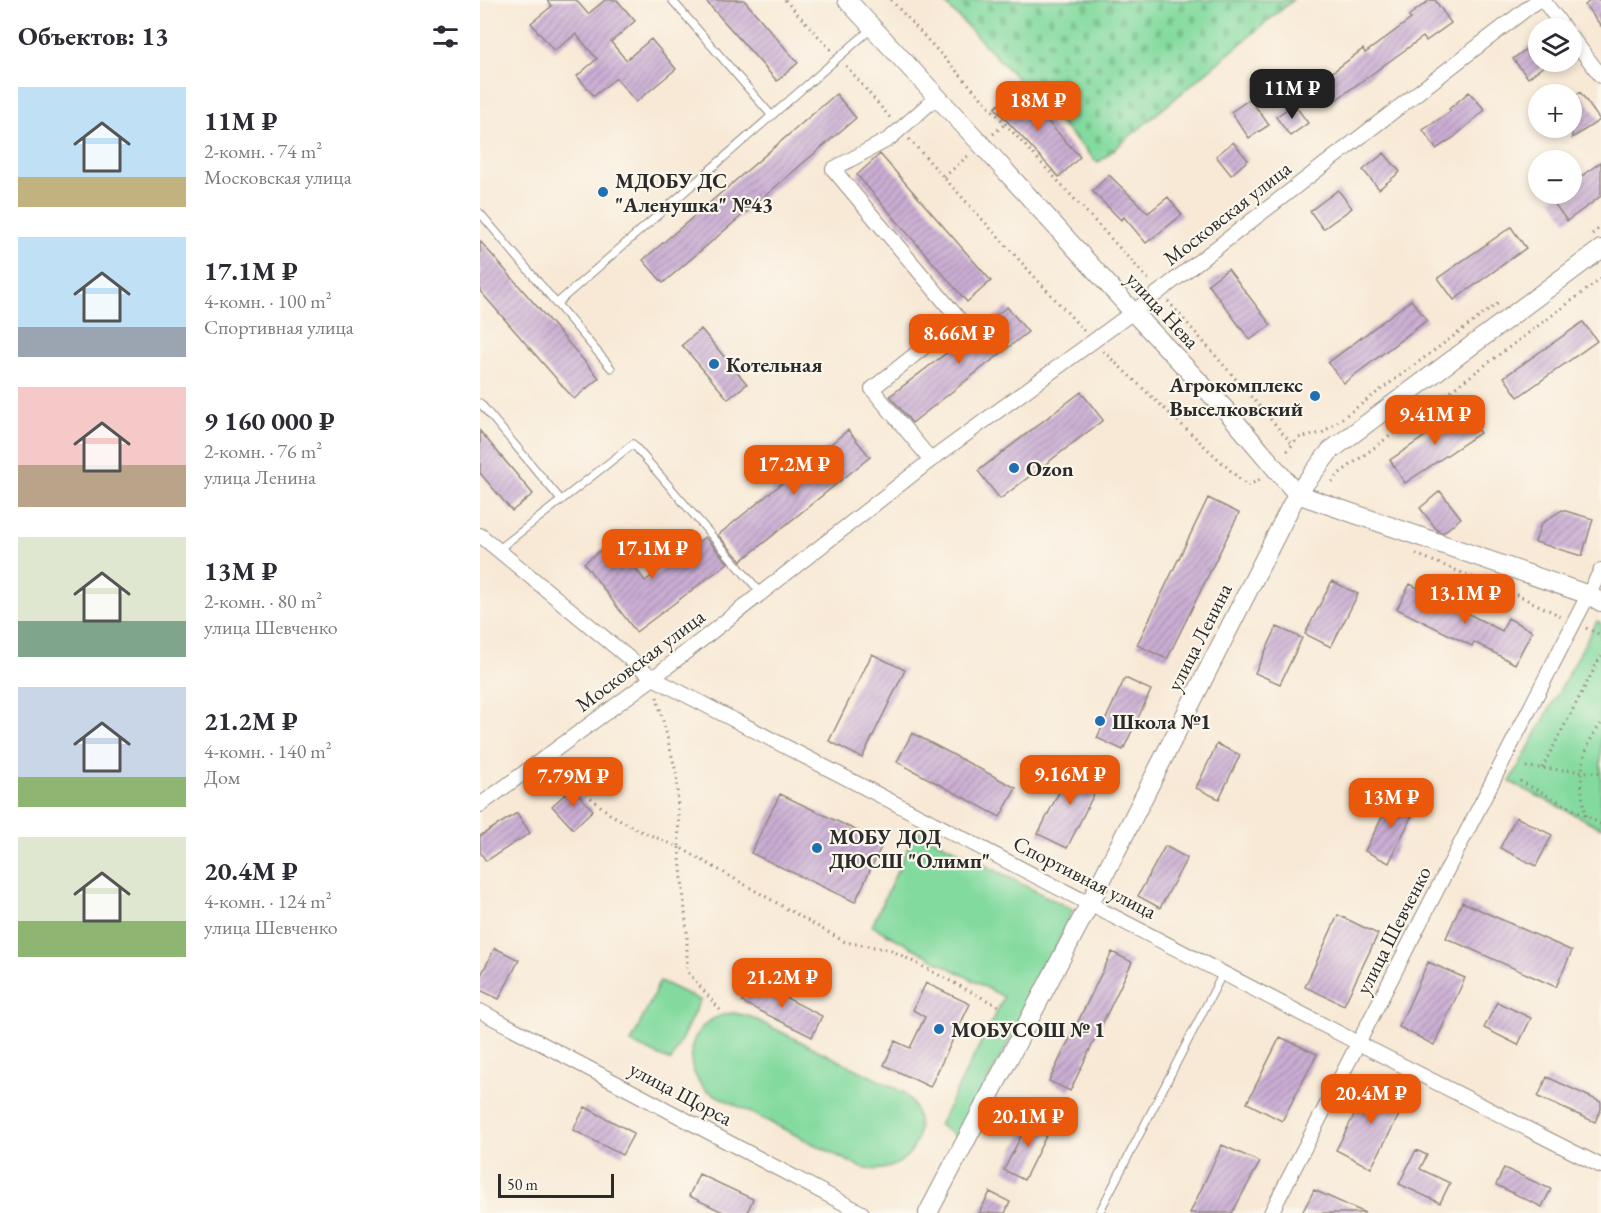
<!DOCTYPE html>
<html lang="ru">
<meta charset="utf-8">
<style>
:root{--surface:#fff;--page:#f7f7f7;--text:#2b2b33;--muted:#7c7c81;--accent:#ea580c}
body{margin:0;font-family:"EB Garamond",serif;background:var(--page);color:var(--text);height:100vh;display:flex;flex-direction:column;font-size:22px;white-space:nowrap}
*{box-sizing:border-box;margin:0}
p{font-size:20px;color:var(--muted)}
.icon{flex:none;width:33px;height:33px;fill:none;stroke:currentColor;stroke-width:2;stroke-linecap:round;stroke-linejoin:round}
.map{position:relative;flex:1;overflow:hidden}
.panel{display:flex;flex-direction:column;background:var(--surface);width:480px}
.panel>*{flex:none}
.controls{position:absolute;left:1048px;top:18px;display:grid;gap:12px}
.controls a{display:grid;place-items:center;width:54px;height:54px;border-radius:50%;background:var(--surface);box-shadow:0 3px 9px #0003;font-size:30px}
.scale{position:absolute;left:18px;bottom:15px;width:116px;box-sizing:border-box;padding-left:6px;border:3px solid #2b2b2b;border-top:0;font-size:16px;line-height:21px;white-space:nowrap;color:#2b2b2b;-webkit-text-stroke:4px #fbf7ec;paint-order:stroke}
.price{position:absolute;translate:-50% -51px;padding:0 14px;border-radius:12px;background:var(--accent);color:#fff;font-size:20px;line-height:39px;filter:drop-shadow(0 2px 3px #0008)}
.price::after{content:'';position:absolute;left:50%;top:36px;width:18px;height:14px;margin-left:-9px;background:inherit;clip-path:polygon(0 0,100% 0,50% 100%)}
.price.active{background:#222;color:#fff}
ul{padding:0;list-style:none}
li{display:flex;align-items:center;gap:18px;height:150px;padding:0 18px}
li span{display:grid;place-items:center;flex:none;width:168px;height:120px;border-radius:0px;color:#555}
li>.icon{margin-inline-start:auto}
span .icon{width:72px;height:72px;fill:#fffc;stroke-width:1}
li b{font-size:26px}
h2{display:flex;justify-content:space-between;align-items:center;height:72px;padding:0 18px;font-size:26px}
main{display:flex;flex:1;min-height:0}
.map>svg:first-child{display:block}
</style>
<main>
<section class="panel">
<h2>Объектов: 13<svg class="icon" aria-label="filters" viewBox="0 0 24 24"><path d="M4 7h16M4 17h16"/><circle cx="9" cy="7" r="2"/><circle cx="15" cy="17" r="2"/></svg></h2>
<ul>
<li><span style="background:linear-gradient(#bfe0f5 75%,#c2b280 0)"><svg class="icon" aria-label="home" viewBox="0 0 24 24"><path d="M3 11l9-7 9 7M6 9v11h12V9"/></svg></span><div><b>11M ₽</b><p>2-комн. · 74 m²</p><p>Московская улица</p></div></li>
<li><span style="background:linear-gradient(#bfe0f5 75%,#9aa5b1 0)"><svg class="icon" aria-label="home" viewBox="0 0 24 24"><path d="M3 11l9-7 9 7M6 9v11h12V9"/></svg></span><div><b>17.1M ₽</b><p>4-комн. · 100 m²</p><p>Спортивная улица</p></div></li>
<li><span style="background:linear-gradient(#f6c9c9 65%,#b9a48a 0)"><svg class="icon" aria-label="home" viewBox="0 0 24 24"><path d="M3 11l9-7 9 7M6 9v11h12V9"/></svg></span><div><b>9 160 000 ₽</b><p>2-комн. · 76 m²</p><p>улица Ленина</p></div></li>
<li><span style="background:linear-gradient(#dfe7d0 70%,#7fa58c 0)"><svg class="icon" aria-label="home" viewBox="0 0 24 24"><path d="M3 11l9-7 9 7M6 9v11h12V9"/></svg></span><div><b>13M ₽</b><p>2-комн. · 80 m²</p><p>улица Шевченко</p></div></li>
<li><span style="background:linear-gradient(#c9d6e8 75%,#8fb573 0)"><svg class="icon" aria-label="home" viewBox="0 0 24 24"><path d="M3 11l9-7 9 7M6 9v11h12V9"/></svg></span><div><b>21.2M ₽</b><p>4-комн. · 140 m²</p><p>Дом</p></div></li>
<li><span style="background:linear-gradient(#dfe7d0 70%,#8fb573 0)"><svg class="icon" aria-label="home" viewBox="0 0 24 24"><path d="M3 11l9-7 9 7M6 9v11h12V9"/></svg></span><div><b>20.4M ₽</b><p>4-комн. · 124 m²</p><p>улица Шевченко</p></div></li>
</ul>
</section>
<div class="map">
<svg width="1121" height="1213" viewBox="0 0 1121 1213">
<defs>
<pattern id="cemetery-stones" width="16" height="16" patternUnits="userSpaceOnUse" patternTransform="scale(1.5)"><rect width="16" height="16" fill="#83da9f"/><path d="M2 7V4a2 2 0 0 1 4 0v3zM10 15v-3a2 2 0 0 1 4 0v3z" fill="#71bb89"/></pattern>
<pattern id="building-hatch" width="6" height="6" patternUnits="userSpaceOnUse" patternTransform="scale(1.5)"><rect width="6" height="6" fill="#cbaed4"/><path d="M-1 1l2-2M0 6l6-6M5 7l2-2" fill="none" stroke="#a58eac"/></pattern>
</defs>
<rect width="100%" height="100%" fill="#fbf7ec"/>
<filter id="ink" filterUnits="userSpaceOnUse"><feTurbulence type="fractalNoise" baseFrequency=".0167" numOctaves="2"/><feDisplacementMap in="SourceGraphic" scale="12" xChannelSelector="R" yChannelSelector="G"/><feConvolveMatrix kernelMatrix="1 2 1 2 8 2 1 2 1" color-interpolation-filters="sRGB"/></filter>
<filter id="wash" filterUnits="userSpaceOnUse"><feTurbulence type="fractalNoise" baseFrequency=".008" numOctaves="4" result="noise"/><feDisplacementMap in="SourceGraphic" scale="24" xChannelSelector="R" yChannelSelector="G"/><feGaussianBlur stdDeviation="1.35" result="paint"/><feColorMatrix in="noise" values="0 0 0 0 0 0 0 0 0 0 0 0 0 0 0 0 0 1.4 0 .05"/><feComposite in="paint" operator="in"/></filter>
<g filter="url(#wash)">
<rect width="100%" height="100%" fill="#f8e9d6"/>
<!-- cemetery -->
<path fill="url(#cemetery-stones)" stroke="#578265" stroke-width="1.5" d="M462,0H813L618,163Z"/>
<!-- park -->
<path fill="#83da9f" stroke="#578265" stroke-width="1.5" d="M1117,621L1121,623V828L1030,782Z
M436,830L593,910L547,1008L477,1137L459,1125L524,997L392,926Z
M180,981L220,1000L191,1061L151,1043Z
M254,1013L271,1017L423,1092C458,1126 430,1179 382,1168L227,1091C196,1062 212,1016 254,1013Z"/>
<g id="blocks">
<!-- building -->
<path fill="url(#building-hatch)" d="M67,0H96L108,14L125,0H137L155,21L131,42L146,60L171,39L196,69L156,102L136,78L114,96L97,76L117,59L96,34L74,51L51,23L72,6Z
M225,0H264L318,63L297,81Z
M950,0H955L971,23L946,41L943,37L850,104L836,85L883,49L885,53L931,19L928,16Z
M1111,0H1121V26L1105,5Z
M1050,46L1059,57V62H1062L1065,65L1048,78L1033,59Z
M537,88L600,157L579,177L515,108Z
M989,92L1005,110L973,138L956,149L943,130L971,111L969,109Z
M1100,92L1120,120L1092,138V97Z
M356,94L376,118L183,283L163,260Z
M770,99L789,125L769,138L751,112Z
M814,104L828,123L810,136L796,117Z
M753,142L768,160L751,175L736,156Z
M904,153L920,172L899,189L883,170Z
M400,154L511,281L487,302L377,175Z
M1121,162V196L1087,221L1071,199L1077,194H1092V183Z
M629,175L668,213L688,197L702,215L666,243L644,217L641,220L612,191Z
M858,190L872,208L843,229L830,211Z
M1031,227L1046,248L974,300L958,278Z
M0,241L119,378L94,399L0,291Z
M748,269L791,325L770,340L728,284Z
M931,300L947,320L864,383L848,363Z
M527,307L548,332L432,423L410,396Z
M1103,322L1117,341L1038,397L1024,377Z
M221,329L267,384L248,399L202,345Z
M601,392L623,420L520,499L498,471Z
M984,410L1000,433L925,483L910,460Z
M368,430L390,457L261,561L238,535Z
M0,431L53,494L32,511L0,473Z
M960,491L981,518L963,533L958,531L940,508Z
M728,498L759,513L687,659L657,645Z
M1082,510L1113,519L1102,556L1055,542L1061,524Z
M225,537L248,563L156,632L104,563L134,540L165,581Z
M852,581L878,594L851,647L825,634Z
M930,584L1022,631L1028,618L1052,631L1035,664L994,642L992,646L917,609Z
M797,627L822,638L800,684L775,673Z
M392,654L425,670L382,758L349,741Z
M645,678L671,690L643,750L617,738Z
M432,733L536,788L520,817L417,762Z
M737,744L760,755L739,799L716,788Z
M593,764L622,778L587,848L558,834Z
M92,788L113,810L93,829L72,806Z
M300,794L403,843L375,902L271,853Z
M913,796L936,807L909,863L885,851Z
M37,813L50,833L6,861L0,852V836Z
M1036,817L1072,835L1056,866L1020,848Z
M685,846L707,858L680,908L658,896Z
M982,902L1092,951L1076,987L966,938Z
M858,915L898,934L864,1005L825,987Z
M15,948L39,960L19,999L0,990V977Z
M632,952L652,962L590,1091L569,1081Z
M948,962L985,978L954,1045L919,1027Z
M273,981L342,1016L332,1037L262,1002Z
M446,983L490,1004L450,1087L404,1065L415,1041L430,1048L445,1017L433,1010Z
M1017,1002L1051,1018L1038,1045L1004,1028Z
M800,1037L837,1054L802,1121L767,1103Z
M1067,1077L1121,1102V1109L1115,1122L1058,1097Z
M891,1083L927,1100L891,1168L856,1150Z
M105,1107L154,1133L142,1155L93,1130Z
M551,1116L571,1126L544,1180L524,1170Z
M742,1145L780,1162L752,1213H710Z
M936,1150L947,1155L940,1169L970,1183L960,1203L919,1184Z
M1024,1168L1071,1189L1062,1207L1016,1185Z
M219,1174L273,1199L267,1213H245L209,1196Z
M834,1190L885,1213H822Z
M510,1192L530,1202L525,1213H499Z"/>
</g>
</g>
<g filter="url(#ink)">
<use href="#blocks" fill-opacity="0" stroke="#928a80" stroke-width="1.5"/>
<g fill="none" stroke-linecap="round" stroke-linejoin="round">
<!-- lane casing -->
<g stroke="#928a80" stroke-width="9">
<path id="lane" d="M192,0L292,116
M0,213L131,368
M76,304L391,29
M0,403L81,500
M19,549L153,444L281,593
M619,1213L743,973"/>
</g>
<!-- street casing -->
<g stroke="#928a80" stroke-width="16">
<path id="street" d="M1063,0L1084,28
M1092,38L1121,76
M451,460L392,389L479,319L353,169L409,139L457,97
M0,535L173,678L878,1043L1121,1166
M0,805L173,678L451,460L653,312L1058,0
M0,1011L382,1213
M791,1213L1121,570"/>
</g>
<!-- secondary casing -->
<g stroke="#928a80" stroke-width="20">
<path id="secondary" d="M367,0L501,144L653,312L744,408L817,494L1109,595L1121,602
M448,1213L610,903L817,494L850,451L1121,249"/>
</g>
<!-- path -->
<path stroke="#928a80" stroke-width="3" stroke-dasharray="1.5 4.5" stroke-linecap="butt" d="M305,0L351,50
M411,0L670,281
M366,66L412,120
M513,134L525,124
M429,139L604,331
M464,177L490,154
M1112,234L1121,227
M688,301L813,445
M623,351L767,486L783,478
M807,451L818,438L842,433L1020,302
M852,482L860,473L1121,279
M936,554L1037,595L1081,616
M1106,628L1121,635
M177,697L197,776L199,847L365,942L411,950L520,1007
M74,767L130,814L158,830L199,847L207,932V971L240,1010
M1046,767L1121,773
M1062,768L1121,656
M1040,781L1121,824
M1106,816C1098,784 1099,750 1121,724"/>
<!-- lane -->
<use href="#lane" stroke="#fff" stroke-width="7"/>
<!-- street -->
<use href="#street" stroke="#fff" stroke-width="14"/>
<!-- secondary -->
<use href="#secondary" stroke="#fff" stroke-width="18"/>
</g>
</g>
<!-- markers -->
<g fill="#1f6fb2" stroke="#fbf7ec" stroke-width="2">
<circle cx="123" cy="192" r="6"/>
<circle cx="234" cy="364" r="6"/>
<circle cx="835" cy="396" r="6"/>
<circle cx="534" cy="468" r="6"/>
<circle cx="620" cy="721" r="6"/>
<circle cx="337" cy="848" r="6"/>
<circle cx="459" cy="1029" r="6"/>
</g>
<g text-anchor="middle" dominant-baseline="central" stroke-width="4.5" stroke-linejoin="round" paint-order="stroke">
<!-- poi labels -->
<g font-size="21" font-weight="bold" fill="#2b2b2b" stroke="#fbf7ec" text-anchor="start">
<text x="135" y="180">МДОБУ ДС<tspan x="135" dy="24">"Аленушка" №43</tspan></text>
<text x="246" y="364">Котельная</text>
<text x="823" y="384" text-anchor="end">Агрокомплекс<tspan x="823" dy="24">Выселковский</tspan></text>
<text x="546" y="468">Ozon</text>
<text x="632" y="721">Школа №1</text>
<text x="349" y="836">МОБУ ДОД<tspan x="349" dy="24">ДЮСШ "Олимп"</tspan></text>
<text x="471" y="1029">МОБУСОШ № 1</text>
</g>
<!-- street labels -->
<g font-size="21" fill="#2b2b2b" stroke="#fbf7ec">
<text transform="translate(747 213) rotate(-38)">Московская улица</text>
<text transform="translate(683 310) rotate(47)">улица Нева</text>
<text transform="translate(719 637) rotate(-63)">улица Ленина</text>
<text transform="translate(160 660) rotate(-37)">Московская улица</text>
<text transform="translate(605 877) rotate(27)">Спортивная улица</text>
<text transform="translate(913 930) rotate(-63)">улица Шевченко</text>
<text transform="translate(201 1093) rotate(28)">улица Щорса</text>
</g>
</g>
</svg>
<div class="controls">
<a><svg class="icon" aria-label="layers" viewBox="0 0 24 24"><path d="M12 4l9 5-9 5-9-5zM3 14l9 5 9-5"/></svg></a>
<a>+</a>
<a>−</a>
</div>
<div class="scale">50 m</div>
<b class="price active" style="left:812px;top:120px">11M ₽</b>
<b class="price" style="left:558px;top:132px">18M ₽</b>
<b class="price" style="left:479px;top:365px">8.66M ₽</b>
<b class="price" style="left:955px;top:446px">9.41M ₽</b>
<b class="price" style="left:314px;top:496px">17.2M ₽</b>
<b class="price" style="left:172px;top:580px">17.1M ₽</b>
<b class="price" style="left:985px;top:625px">13.1M ₽</b>
<b class="price" style="left:590px;top:806px">9.16M ₽</b>
<b class="price" style="left:93px;top:808px">7.79M ₽</b>
<b class="price" style="left:911px;top:829px">13M ₽</b>
<b class="price" style="left:302px;top:1009px">21.2M ₽</b>
<b class="price" style="left:891px;top:1125px">20.4M ₽</b>
<b class="price" style="left:548px;top:1148px">20.1M ₽</b>
</div>
</main>
